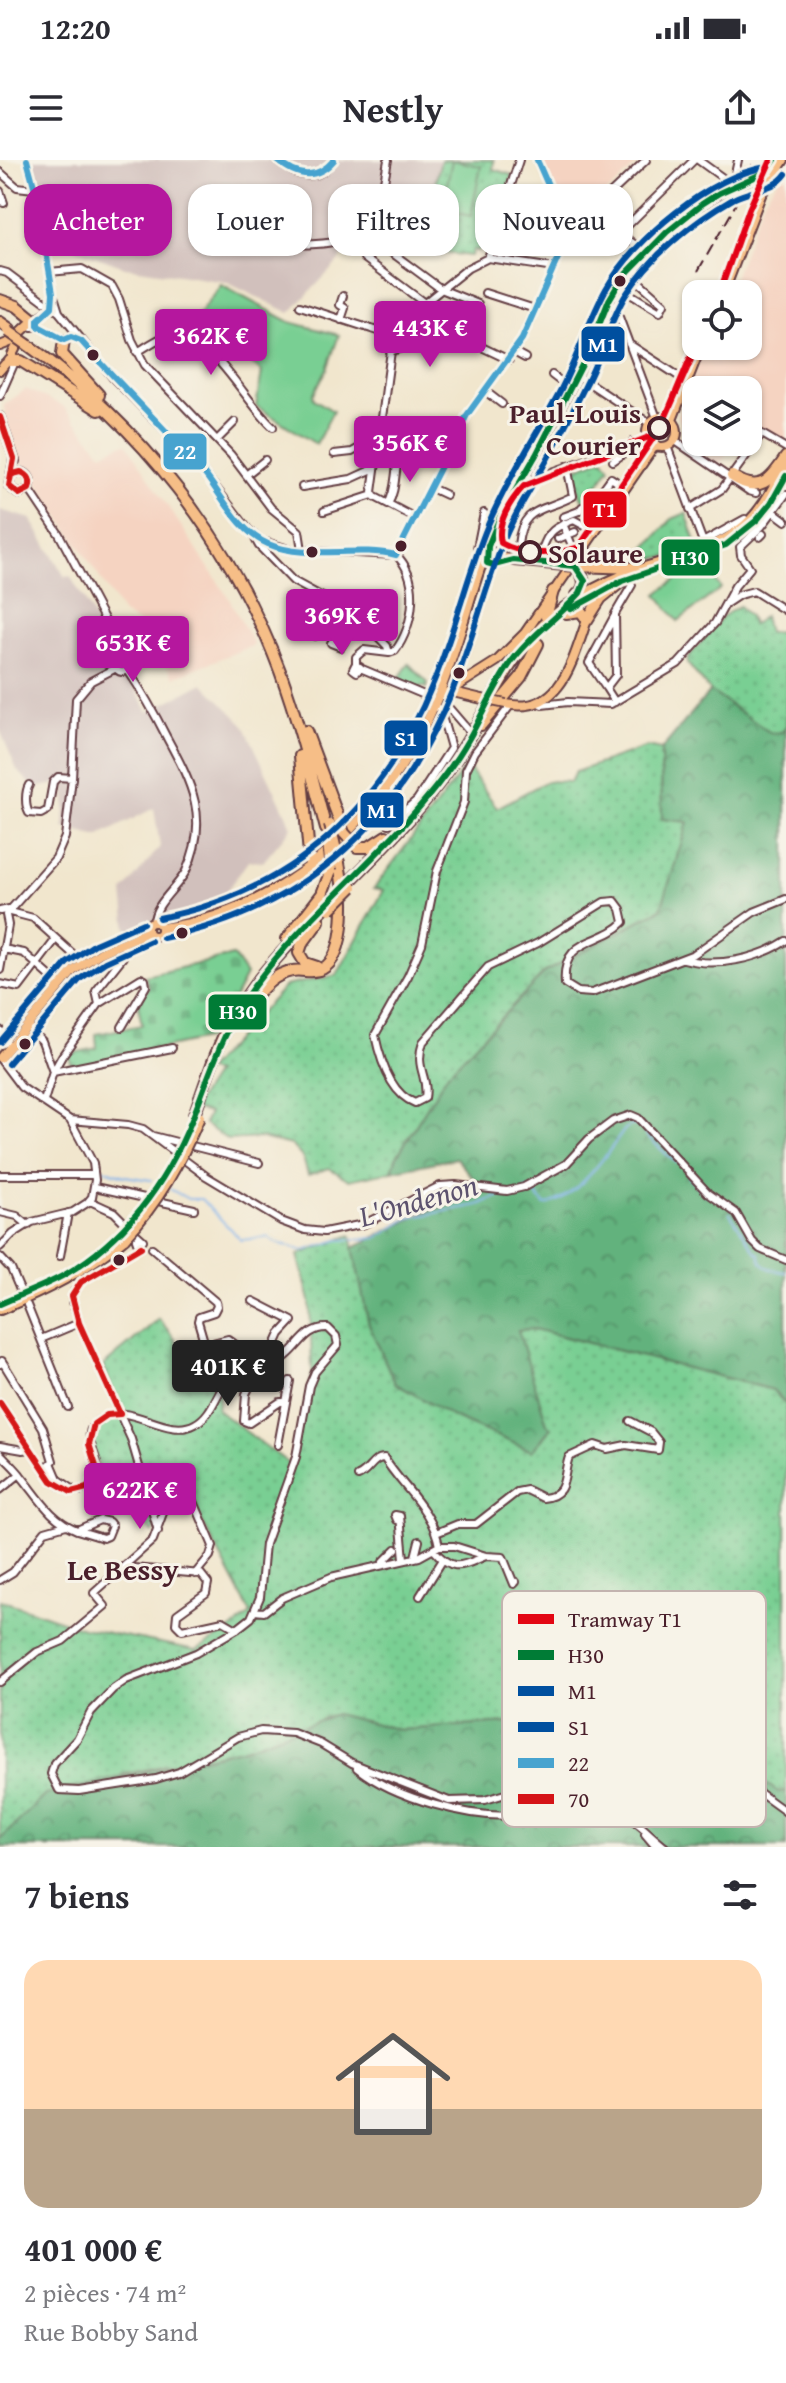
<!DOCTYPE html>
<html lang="fr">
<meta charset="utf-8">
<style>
:root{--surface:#fff;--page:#f2f2f3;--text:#2b2b33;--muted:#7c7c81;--accent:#b5179e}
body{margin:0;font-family:"Gentium Book Plus",serif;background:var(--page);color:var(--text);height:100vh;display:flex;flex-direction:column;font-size:30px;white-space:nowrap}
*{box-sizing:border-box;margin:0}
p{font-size:26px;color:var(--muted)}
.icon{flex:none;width:44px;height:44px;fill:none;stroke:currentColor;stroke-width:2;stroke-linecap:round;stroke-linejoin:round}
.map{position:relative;height:1687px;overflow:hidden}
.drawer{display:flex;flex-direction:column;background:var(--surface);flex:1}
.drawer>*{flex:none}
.guide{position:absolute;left:24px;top:24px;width:738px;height:72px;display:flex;gap:16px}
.controls{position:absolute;left:682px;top:120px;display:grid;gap:16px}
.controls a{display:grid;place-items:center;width:80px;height:80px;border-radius:16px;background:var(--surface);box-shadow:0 2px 6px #0004;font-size:40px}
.price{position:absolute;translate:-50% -68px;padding:0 18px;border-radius:8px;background:var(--accent);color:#fff;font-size:26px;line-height:52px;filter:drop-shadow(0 2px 4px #0008)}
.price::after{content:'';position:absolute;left:50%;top:48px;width:24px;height:18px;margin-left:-12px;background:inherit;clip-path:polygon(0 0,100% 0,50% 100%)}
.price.active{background:#222;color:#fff}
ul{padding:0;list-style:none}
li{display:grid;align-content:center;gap:16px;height:424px;padding:0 24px}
li span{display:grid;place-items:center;height:248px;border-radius:24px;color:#555}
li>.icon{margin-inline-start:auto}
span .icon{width:144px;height:144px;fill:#fffc;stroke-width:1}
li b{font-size:34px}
h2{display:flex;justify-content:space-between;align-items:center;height:96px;padding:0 24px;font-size:34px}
.pill{padding:0 28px;border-radius:24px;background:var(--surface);box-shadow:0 2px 6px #0004;font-size:28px;line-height:72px}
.pill.active{background:var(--accent);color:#fff}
.status{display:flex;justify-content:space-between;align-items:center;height:56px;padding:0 40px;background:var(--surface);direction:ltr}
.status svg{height:22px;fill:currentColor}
header{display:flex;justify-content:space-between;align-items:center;height:104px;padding:0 24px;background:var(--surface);font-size:36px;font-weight:800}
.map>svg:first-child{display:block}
</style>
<div class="status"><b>12:20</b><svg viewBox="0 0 49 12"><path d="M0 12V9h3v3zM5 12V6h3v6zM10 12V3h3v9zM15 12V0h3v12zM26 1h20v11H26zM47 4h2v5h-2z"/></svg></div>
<header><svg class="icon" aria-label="menu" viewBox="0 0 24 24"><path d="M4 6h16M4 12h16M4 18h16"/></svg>Nestly<svg class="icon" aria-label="share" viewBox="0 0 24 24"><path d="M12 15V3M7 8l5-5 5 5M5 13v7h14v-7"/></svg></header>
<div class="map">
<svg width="786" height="1687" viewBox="0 0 786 1687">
<defs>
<pattern id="grass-dots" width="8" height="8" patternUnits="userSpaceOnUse" patternTransform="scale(2)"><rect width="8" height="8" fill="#79cf93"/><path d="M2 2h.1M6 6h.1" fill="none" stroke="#6ab17f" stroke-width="1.8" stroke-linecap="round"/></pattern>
<pattern id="forest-crowns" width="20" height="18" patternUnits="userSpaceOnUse" patternTransform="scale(2)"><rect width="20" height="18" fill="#62b27d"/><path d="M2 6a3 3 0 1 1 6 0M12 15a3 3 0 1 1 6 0" fill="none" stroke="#539067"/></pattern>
<pattern id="cemetery-stones" width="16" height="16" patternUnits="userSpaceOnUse" patternTransform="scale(2)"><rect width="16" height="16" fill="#79cf93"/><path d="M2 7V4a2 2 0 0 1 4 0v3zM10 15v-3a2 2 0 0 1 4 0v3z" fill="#6ab17f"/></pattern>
</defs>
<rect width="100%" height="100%" fill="#f7f3e8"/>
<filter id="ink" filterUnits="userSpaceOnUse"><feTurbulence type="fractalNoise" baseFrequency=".0125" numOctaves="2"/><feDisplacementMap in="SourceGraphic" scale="16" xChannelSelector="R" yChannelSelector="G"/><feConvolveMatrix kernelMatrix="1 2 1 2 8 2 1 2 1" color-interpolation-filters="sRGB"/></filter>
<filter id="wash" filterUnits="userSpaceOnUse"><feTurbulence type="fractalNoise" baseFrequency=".006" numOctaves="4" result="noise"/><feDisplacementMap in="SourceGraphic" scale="32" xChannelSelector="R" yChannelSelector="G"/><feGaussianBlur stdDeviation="1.8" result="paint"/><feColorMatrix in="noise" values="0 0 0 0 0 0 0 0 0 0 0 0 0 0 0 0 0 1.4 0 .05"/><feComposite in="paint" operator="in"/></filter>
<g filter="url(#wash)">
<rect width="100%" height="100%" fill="#f1e6cd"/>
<!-- built -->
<path fill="#f5d3c1" d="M540,0H642L570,67Z
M786,8V283L783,285L761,269L752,282L748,279V230H696V282H734L718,307L681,281L683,267L677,256L706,186H748V134H728L764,39Z
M26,229L63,246L102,293L126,283L228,437L254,485L174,517L139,463L124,455L37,322L18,298L6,264L4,245Z"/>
<!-- industrial -->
<path fill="#d1c0bc" d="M31,0H441L426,61L380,51L338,102L290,153L226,122L125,107L68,87L50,90Z
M0,350L31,359L65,417L70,416L85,441L112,491L110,503L116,514L125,516L133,524L148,552L203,523L244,565L292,667L263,702L249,700L214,748L205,754L162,768L127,770L123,732L160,687L154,648L98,677L64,668L66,622L35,628L17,610L0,570Z"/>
<!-- grass -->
<path fill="url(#grass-dots)" stroke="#62775f" stroke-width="2" d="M441,0H494L493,9L512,15L490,84L480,87L478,91L473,90L471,96C444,92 421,95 402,72L410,57L426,60Z
M603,298L610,307L586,342L582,339L571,310Z
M686,353L697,384C682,393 656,404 640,394L672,359Z
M739,446L749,456L752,465L764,456L768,473L783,472L786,477V567L782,572L772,574L710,531L687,503L688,498L722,457Z
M409,504L428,523L427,528L422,526L420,531L398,519Z
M647,587L661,590L662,659L688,662L661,749L545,812L448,913L396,998L392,1011L349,1020L329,1008L308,1015L303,998L291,985L261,978L228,980L204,964L209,953L192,949L215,913L206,911L285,826L337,815L384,730L374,728L467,605L497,648L547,621L570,622L575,612Z
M351,1075L369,1165L395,1223L455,1258L532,1291L551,1268L547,1264L517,1170L534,1169L773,1230L786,1245V1631L778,1632L753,1616L595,1541L510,1563L400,1570L335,1554L245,1588L125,1614L0,1680V1440L83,1468L196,1490L232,1469L251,1454L177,1314L153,1373L103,1320L90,1280L98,1263L109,1256L118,1258L122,1251L103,1206L159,1159L175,1179L179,1192L221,1224L217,1250L291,1305L312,1213L310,1141L298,1095Z"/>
<!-- forest -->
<path fill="url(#forest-crowns)" stroke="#566854" stroke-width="2" d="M710,531L772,574L782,572L786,567V1245L773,1230L534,1169L518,1170L547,1264L551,1268L532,1291L455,1258L395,1223L369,1165L353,1088L425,1052L480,1036L482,1028L456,998L392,1011L396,998L448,913L545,812L661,749L688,662L662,659L661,590Z
M594,1541L695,1573L778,1632L786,1631V1687H0V1680L45,1635L245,1588L335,1554L400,1570L510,1563Z"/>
<!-- cemetery -->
<path fill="url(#cemetery-stones)" stroke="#62775f" stroke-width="2" d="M233,796L246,815L214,877L71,908L69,894L97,888L96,874L142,865L138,845L149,827L145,816Z"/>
<!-- garden -->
<path fill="#79cf93" stroke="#62775f" stroke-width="2" d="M452,0L481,6L471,56L442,50Z
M221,125L290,162L339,175L327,209L313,235L314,239L333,251L316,284L256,246L262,212L196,158Z
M701,401L721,428L678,461L657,434Z"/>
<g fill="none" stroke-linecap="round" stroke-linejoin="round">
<!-- stream -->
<path stroke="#7eb2eb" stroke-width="2" d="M97,1007L125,1016L151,1020
M689,1017L706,1035
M170,1029L188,1039H201L241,1080L268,1077L277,1083L304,1091L338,1080L377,1078L409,1058L478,1045L504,1034
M525,1029L534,1032L545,1045C577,1039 607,994 625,969L632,965L642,966L646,975L676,1003
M730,1053L755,1091C764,1097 757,1091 761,1100C765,1110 777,1111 786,1112"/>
</g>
</g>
<g filter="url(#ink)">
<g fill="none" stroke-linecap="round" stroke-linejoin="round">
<!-- minor casing -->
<g stroke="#633d43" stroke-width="10">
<path id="minor" d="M27,0L37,37L53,133L59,152
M277,0C295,17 317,24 334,0
M537,0L569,73
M698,0L734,26
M0,12L17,27L34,29
M733,23L738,0
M0,31L4,43
M590,51L634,84
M620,73L694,0
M376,81L441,129L478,144
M265,83C304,84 357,93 376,49C383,33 385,16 388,0
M364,98L423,142
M488,98L519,0
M0,111L7,113L59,152L113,218L200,307L248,369L260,380L292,390L396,395
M49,112L82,109L112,126L119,139L132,180L145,205L231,295L271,348L299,371L302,390
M617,126L660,152L664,144L639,122
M485,133L535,149
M609,140L616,149L657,258
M300,146L393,176
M34,160L52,147
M341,160L345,148L340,145L343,136
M447,166L445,175L462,184L469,181L509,200
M32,167L38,166L64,180L71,177L78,180
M629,184L686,221
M137,192C148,186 163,174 177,174C211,174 249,247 273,267
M390,192L412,184L432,194L449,177
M514,192L525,198
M552,215L569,228
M577,215L649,263
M485,231L502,244
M0,236L14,204
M217,280L235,262
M674,280L749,331L756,333
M667,286L703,382L745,359
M334,294L352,292L380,276
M613,301L633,287L632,282
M246,315L265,300
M523,317L530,320L648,278
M302,327L351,319L375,308
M431,328L446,335
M29,329L59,374L120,489L121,499
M388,344C399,326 392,304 404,287
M690,349L722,329L762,274L786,288
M324,351L373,335
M774,352L786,361
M484,353L477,388L486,392
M563,357L579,351L582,347L589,348L611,318L626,328
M415,358L375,337L372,332L393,176L396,166L468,108L488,98L554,108
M563,364L576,395L578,397L590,395L585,387
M253,375L259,386L293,421L359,457L387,486L389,493
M760,377L763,374
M558,379L575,372
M490,382C509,388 565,398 580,385
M518,385C522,345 544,352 573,336L567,306
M542,390C548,371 555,367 574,360L596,372
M396,395L467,255L522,179L569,73L646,0
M727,443L739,435L754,431L786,451
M348,475L338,472L331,483L341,487L359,457
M315,476L332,442
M116 506a6 6 0 1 1 12 0a6 6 0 1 1-12 0Z
M355,505L360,507L357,512L353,509Z
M356,505V497L364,490L389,493L395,491C414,466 421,418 396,395
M360,508L436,540
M127,509C142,531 155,554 167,578C192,624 210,659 186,711C178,727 154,744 154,762
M606,528L589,503L614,457
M537,542L542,545L568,542L611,544L678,504L715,463L735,426L750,408L741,395L740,387L762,366L786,334
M615,542L606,528L616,515L615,454L632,425
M510,546L475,592L466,610L464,642L437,711L422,784L408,816L375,875C380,899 390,934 415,943L425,938C429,916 414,909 423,882L488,807L538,783L604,742L615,741L621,749L624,762C601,786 561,776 565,824L578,832L592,833L694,794L754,752L786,739
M440,549L449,548L467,569
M395,619L392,632L379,653L380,659L389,664L417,640L451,588L440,549L433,546
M29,625C25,632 25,646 29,653L41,654L48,650L53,622L58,617L72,618
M10,750L56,698L65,677L72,618L76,539L91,521L116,508
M0,751L9,749
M10,752L33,758L83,803
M3,789L24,793L60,825
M684,799C716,808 758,799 786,781
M0,810L8,765L6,755
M0,824L19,828L56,779
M99,844L141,818L145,820L146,826L122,867
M28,867L42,881L53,912L44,941
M0,870L9,888
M0,899L21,927L70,960L93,1003L95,1020L92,1037L87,1043L73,1052L32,1062L13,1074L0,1087
M53,912L62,896L99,844L96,831L123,797L125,791L123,785
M53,912L172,888
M70,960L128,965L143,969L206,1016L281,1061L305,1070L324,1072L364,1064L440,1026L456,1025L507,1031L524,1027L566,1004L589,979L613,961L631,955L638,958L708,1033L736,1053L752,1081L760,1089L786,1100
M153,976L259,1003
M0,1015H93
M95,1027L194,1049
M90,1041L114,1052L132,1070
M0,1052L17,1056L28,1065
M137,1082L133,1071L143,1080
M141,1087L81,1122L74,1131L72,1142L84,1175L131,1279L158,1371
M152,1088L216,1142L217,1146L214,1152L199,1157L198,1161L205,1185L228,1179L246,1193L255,1215L246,1234L244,1261L249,1263L280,1242H285
M60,1096L68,1053
M0,1097L11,1109L20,1130
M253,1141L292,1161L280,1174L267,1203
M27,1145L68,1247
M41,1179L79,1163
M0,1204L2,1201L43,1268L53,1301L44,1310
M0,1243L52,1321C65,1333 91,1338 97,1315C102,1295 76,1275 100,1259C128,1239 166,1280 195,1264C215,1253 216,1229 232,1216C247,1203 268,1208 284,1198C300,1187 305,1167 328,1168L336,1176L338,1185L315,1212L309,1226L296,1297L265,1384L260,1437L251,1458L237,1469L196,1493L126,1520L113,1529L91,1552L77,1579L54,1604L51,1614L59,1630L79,1631L156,1619L179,1612L238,1577L261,1571L293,1573L321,1584L352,1603L449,1641L485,1640L529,1627L584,1598L611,1597L675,1604L707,1603L718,1598L730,1602L757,1631L786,1652
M278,1285L290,1221
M0,1286L23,1290L30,1289
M0,1293C7,1301 16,1308 22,1317C40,1339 50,1359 77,1370L103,1378L108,1376L112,1366L109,1362L100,1360L77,1370
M52,1305L58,1319L71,1328
M0,1330L20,1314
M400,1360H397L395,1355L400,1356L404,1399
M436,1373L458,1364H476L517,1332L527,1330L543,1338C569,1335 562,1316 569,1297L595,1285L607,1289L626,1285L658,1290L659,1282L651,1272L630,1261
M434,1390C453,1413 461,1406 486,1396L454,1386H439
M486,1396L503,1397L514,1424L516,1422
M415,1397L419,1381
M383,1402L396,1389
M123,1407L201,1414L208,1423L206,1433L177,1454L176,1464L182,1470L223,1461L237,1469
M0,1420L13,1412L45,1371L66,1365
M420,1436L442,1401
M255,1451L264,1452L282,1438L331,1417L419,1397L439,1386C433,1350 402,1327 384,1298C372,1298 369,1312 358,1316
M0,1522L37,1492L63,1481L105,1446L94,1433L153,1380L176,1318L179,1316L184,1318L213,1386L210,1396L195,1414
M357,1608C394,1638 473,1660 520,1655C528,1654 536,1650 544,1648C567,1642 587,1641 610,1649C634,1656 646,1672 665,1687
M645,1674L656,1687"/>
</g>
<!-- major casing -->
<g stroke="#633d43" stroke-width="12">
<path id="major" d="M756,16L768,11L775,0
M723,134L761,35L784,0
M0,186L10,182L34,160
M12,195L21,178
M0,210L5,204
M0,257L15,301
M647 272a15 15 0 1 1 30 0a15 15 0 1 1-30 0Z
M672,260L701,186
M13,314L21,312C30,315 32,322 29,329L19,334L9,326L14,299
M453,529L457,533L482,539
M439,535L448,532L497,501L525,473L653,288L658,286
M506,544C561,556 573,499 587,460
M147 769a7 7 0 1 1 14 0a7 7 0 1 1-14 0Z
M161,768C287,752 389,654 437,539C460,484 472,423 495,368C505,345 519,325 531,304C548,273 564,240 581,207C592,186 598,162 609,140C632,94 691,46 737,25
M0,898L73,811L100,793L147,772"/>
</g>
<!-- highway casing -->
<g stroke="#633d43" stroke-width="14">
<path id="highway" d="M0,140L17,146L34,160
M0,162L10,169
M64,180L62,194L99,235
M28,185C141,266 231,380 280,511C299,563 312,616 326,669
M10,201H21L99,250
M732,316C760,335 771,320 786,297
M482,404L495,398L564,405
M575,406L635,408
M577,435C588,425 584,418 577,406
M566,453L581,451L587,460
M546,457L553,431
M587,460L601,438L622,421
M481,565L521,517L538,484
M306,571L337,654
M300,596L310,705
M357,687H369L386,676
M351,720C390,681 428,642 458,596C492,545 504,498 554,456C581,434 612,419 645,408C679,397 717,390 745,366C764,349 774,327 786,306
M287,779L322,734L331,710
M317,807L305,803L299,793L302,784L319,761
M248,844C260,831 273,814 292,811C302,809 313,814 322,809C349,795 344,728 339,703
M194,955C204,928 212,900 225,873C249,822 291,782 330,742
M0,1149C45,1130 86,1110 124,1078"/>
</g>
<!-- minor -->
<use href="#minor" stroke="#fff" stroke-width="6"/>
<!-- major -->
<use href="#major" stroke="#f6be87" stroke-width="8"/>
<!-- highway -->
<use href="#highway" stroke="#f6be87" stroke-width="10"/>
<!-- rail -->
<path stroke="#4a1f2b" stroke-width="2" stroke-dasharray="12 6" stroke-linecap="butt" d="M698,111L733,50L754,0"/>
<!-- major-bridge casing -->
<g stroke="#633d43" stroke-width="12" stroke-linecap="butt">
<path id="major-bridge" d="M737,25L756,16
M482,539L506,544"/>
</g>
<!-- highway-bridge casing -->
<g stroke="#633d43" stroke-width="14" stroke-linecap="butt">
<path id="highway-bridge" d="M8,171L28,185
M564,405L575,406
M337,654L344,673L357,687
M330,665L339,703
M328,682L331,710
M330,749L352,727
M124,1078C158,1042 180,1002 199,957"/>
</g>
<!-- major-bridge -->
<use href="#major-bridge" stroke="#f6be87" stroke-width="8"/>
<!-- highway-bridge -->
<use href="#highway-bridge" stroke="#f6be87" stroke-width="10"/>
<!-- bus-1 casing -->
<g stroke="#f7f3e8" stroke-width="12">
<path id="bus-1" d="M571,449L622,421L726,385L757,360L771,343L786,316
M0,1144C22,1134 45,1126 66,1114C127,1078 167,1022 193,957C211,911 224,867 254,826C304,758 372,705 426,639C441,621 456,601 468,580C483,554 494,526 512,501C531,475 559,457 580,433L585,421L575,406L513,400L494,405L487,403L488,386L500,357L536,295L587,195L609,140L622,118L667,72L702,44L719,33L768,11L775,0"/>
</g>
<!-- bus-2 casing -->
<g stroke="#f7f3e8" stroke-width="12">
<path id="bus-2" d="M163,778C305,750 399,662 453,529C472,480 485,429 504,380C513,357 526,337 538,316C555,286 571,255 586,224C601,196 609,163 625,136C650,96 693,62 733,39C751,29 774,31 786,14
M8,904L80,819L105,802L151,781"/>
</g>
<!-- bus-3 casing -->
<g stroke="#f7f3e8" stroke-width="12">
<path id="bus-3" d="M159,758C294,732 384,646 434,521C454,472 466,421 485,372C503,327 535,277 559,233C577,199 588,162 606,129C635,78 709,17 766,7L772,0
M0,882L67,803L95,784L143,763"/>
</g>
<!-- bus-4 casing -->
<g stroke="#f7f3e8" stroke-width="12">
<path id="bus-4" d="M27,0L37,37L53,133L52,147L38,160V166L64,180L71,177L81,181C119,224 161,264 199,307C221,332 236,370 268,384C308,401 355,385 396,395
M277,0C297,17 316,21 334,0
M537,0L569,73
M396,395L467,255L522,179L569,73"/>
</g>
<!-- bus-5 casing -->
<g stroke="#f7f3e8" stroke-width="12">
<path id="bus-5" d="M0,257L14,299L9,326L19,334L29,329C32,321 29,315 21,312L13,314
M0,1243L52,1321L71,1332L87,1328L98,1313L89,1284L94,1264L107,1255L120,1254
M120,1254L79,1163L72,1136L81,1122L141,1087"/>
</g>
<!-- bus-1 -->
<use href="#bus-1" stroke="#007c36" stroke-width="6"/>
<!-- bus-2 -->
<use href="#bus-2" stroke="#004f9f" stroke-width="6"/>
<!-- bus-3 -->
<use href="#bus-3" stroke="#004f9f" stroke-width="6"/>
<!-- bus-4 -->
<use href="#bus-4" stroke="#47a3cf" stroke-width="6"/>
<!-- bus-5 -->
<use href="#bus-5" stroke="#d51317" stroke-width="6"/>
<!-- tram-1 casing -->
<g stroke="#f7f3e8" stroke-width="12">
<path id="tram-1" d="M719,134L749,49L771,0
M666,256L696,184
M666,256L697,186
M665,257L660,268L579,387C556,395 523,396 501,383C496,363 510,341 524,326L654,275Z"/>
</g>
<!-- tram-1 -->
<use href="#tram-1" stroke="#e30613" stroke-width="6"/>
</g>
</g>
<!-- markers -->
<g fill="#4a1f2b" stroke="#f7f3e8" stroke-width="3">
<circle cx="620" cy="121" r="7"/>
<circle cx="93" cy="195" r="7"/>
<circle cx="401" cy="386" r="7"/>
<circle cx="312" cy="392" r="7"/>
<circle cx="459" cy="513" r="7"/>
<circle cx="182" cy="773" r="7"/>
<circle cx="25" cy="884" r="7"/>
<circle cx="119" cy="1100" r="7"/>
</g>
<g fill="#f7f3e8" stroke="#4a1f2b" stroke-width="4">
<circle cx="659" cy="268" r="10"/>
<circle cx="530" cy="392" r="10"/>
</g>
<g text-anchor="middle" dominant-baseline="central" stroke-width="6" stroke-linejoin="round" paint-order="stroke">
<!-- stop labels -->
<g font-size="28" font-weight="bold" fill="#4a1f2b" stroke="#f7f3e8" text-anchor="end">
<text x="641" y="252">Paul-Louis<tspan x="641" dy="32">Courier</tspan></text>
<text x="548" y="392" text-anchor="start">Solaure</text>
</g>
<!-- water labels -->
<g font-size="30" font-style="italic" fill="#5c526e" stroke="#f7f3e8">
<text transform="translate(418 1040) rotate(-16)">L'Ondenon</text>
</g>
<!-- neighbourhood labels -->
<g font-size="30" font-weight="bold" fill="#4a1f2b" stroke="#f7f3e8">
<text x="123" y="1409">Le Bessy</text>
</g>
</g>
<!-- legend -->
<rect x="502" y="1431" width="264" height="236" rx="12" fill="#f7f3e8" stroke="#c3b3af" stroke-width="2"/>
<rect x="518" y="1454" width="36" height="10" fill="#e30613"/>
<rect x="518" y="1490" width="36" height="10" fill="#007c36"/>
<rect x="518" y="1526" width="36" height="10" fill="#004f9f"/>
<rect x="518" y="1562" width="36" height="10" fill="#004f9f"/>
<rect x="518" y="1598" width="36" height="10" fill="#47a3cf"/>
<rect x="518" y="1634" width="36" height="10" fill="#d51317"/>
<g font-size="22" fill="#4a1f2b">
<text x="568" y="1467">Tramway T1</text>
<text x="568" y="1503">H30</text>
<text x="568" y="1539">M1</text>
<text x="568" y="1575">S1</text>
<text x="568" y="1611">22</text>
<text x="568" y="1647">70</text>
</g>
<g stroke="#f7f3e8" stroke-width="3">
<rect x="580" y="165" width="46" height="38" rx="8" fill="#004f9f"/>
<rect x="162" y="272" width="46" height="39" rx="8" fill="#47a3cf"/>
<rect x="582" y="330" width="46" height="39" rx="8" fill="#e30613"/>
<rect x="660" y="378" width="61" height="39" rx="8" fill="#007c36"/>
<rect x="383" y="559" width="46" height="38" rx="8" fill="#004f9f"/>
<rect x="359" y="631" width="46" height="38" rx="8" fill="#004f9f"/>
<rect x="207" y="833" width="61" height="38" rx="8" fill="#007c36"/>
</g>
<g font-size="22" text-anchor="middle" font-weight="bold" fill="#fff">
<text x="603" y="192">M1</text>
<text x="185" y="299">22</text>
<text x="605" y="357">T1</text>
<text x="690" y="405">H30</text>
<text x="406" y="586">S1</text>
<text x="382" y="658">M1</text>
<text x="238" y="859">H30</text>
</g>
</svg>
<div class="controls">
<a><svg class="icon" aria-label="locate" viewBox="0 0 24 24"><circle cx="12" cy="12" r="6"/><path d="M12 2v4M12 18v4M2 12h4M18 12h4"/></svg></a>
<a><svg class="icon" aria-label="layers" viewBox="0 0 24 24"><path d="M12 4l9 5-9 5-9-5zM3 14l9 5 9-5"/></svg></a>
</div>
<b class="price" style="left:430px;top:209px">443K €</b>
<b class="price" style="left:211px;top:217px">362K €</b>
<b class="price" style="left:410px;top:324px">356K €</b>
<b class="price" style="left:342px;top:497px">369K €</b>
<b class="price" style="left:133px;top:524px">653K €</b>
<b class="price active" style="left:228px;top:1248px">401K €</b>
<b class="price" style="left:140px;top:1371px">622K €</b>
<div class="guide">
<a class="pill active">Acheter</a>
<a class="pill">Louer</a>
<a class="pill">Filtres</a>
<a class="pill">Nouveau</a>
</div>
</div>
<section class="drawer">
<h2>7 biens<svg class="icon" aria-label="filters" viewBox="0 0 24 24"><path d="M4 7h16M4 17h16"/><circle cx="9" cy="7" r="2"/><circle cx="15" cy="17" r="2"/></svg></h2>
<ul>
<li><span style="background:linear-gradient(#ffd9b3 60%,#b9a48a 0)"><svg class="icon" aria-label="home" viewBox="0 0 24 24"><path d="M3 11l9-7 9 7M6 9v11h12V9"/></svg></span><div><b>401 000 €</b><p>2 pièces · 74 m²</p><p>Rue Bobby Sand</p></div></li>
</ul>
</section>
